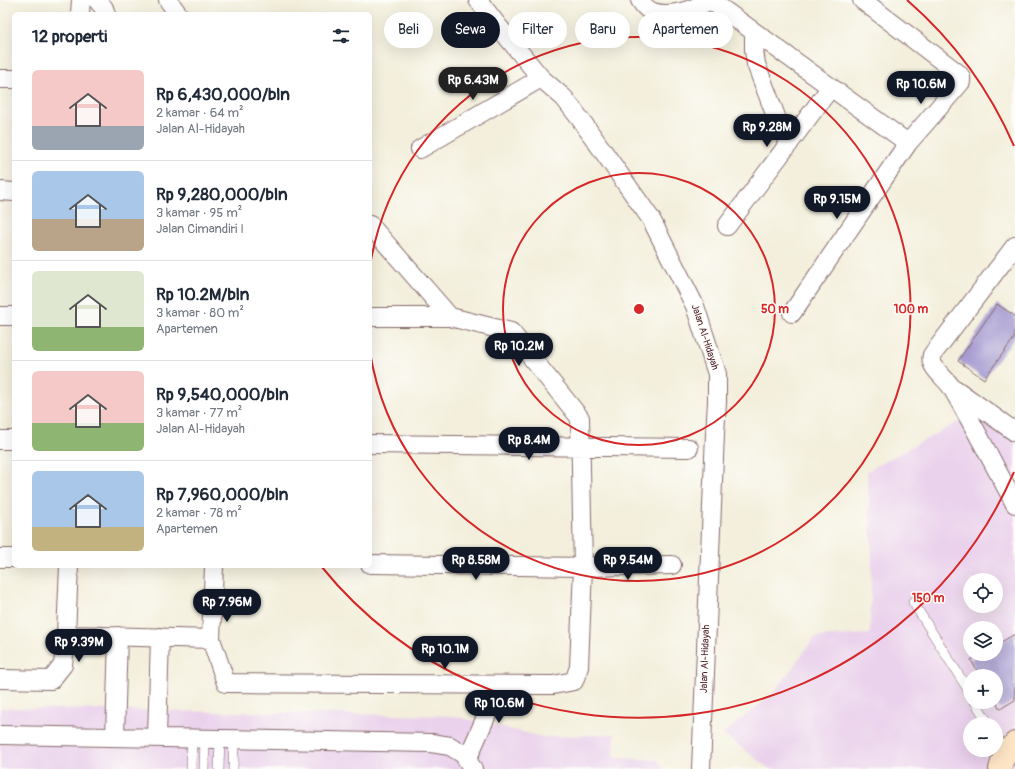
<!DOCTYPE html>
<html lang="id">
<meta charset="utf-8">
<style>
:root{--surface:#fff;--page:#f6f6f7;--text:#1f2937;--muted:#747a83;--line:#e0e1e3;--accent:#111827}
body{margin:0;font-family:Pangolin,sans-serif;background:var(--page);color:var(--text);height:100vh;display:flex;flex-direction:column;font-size:15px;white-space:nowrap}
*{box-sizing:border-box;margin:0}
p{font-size:13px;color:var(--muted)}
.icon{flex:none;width:22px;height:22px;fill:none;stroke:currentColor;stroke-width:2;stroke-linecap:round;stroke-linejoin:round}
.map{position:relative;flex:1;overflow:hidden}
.details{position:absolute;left:12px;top:12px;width:360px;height:556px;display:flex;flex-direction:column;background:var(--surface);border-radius:6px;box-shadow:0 4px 16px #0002}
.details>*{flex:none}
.guide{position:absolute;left:384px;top:12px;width:380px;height:36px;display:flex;gap:8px}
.buttons{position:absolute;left:963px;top:573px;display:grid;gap:8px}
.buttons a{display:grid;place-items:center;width:40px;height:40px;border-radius:50%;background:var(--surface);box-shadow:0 4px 16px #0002;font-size:20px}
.price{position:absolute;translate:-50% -34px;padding:0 9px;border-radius:14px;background:var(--accent);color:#fff;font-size:13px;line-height:26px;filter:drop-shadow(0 1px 2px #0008)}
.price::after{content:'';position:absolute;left:50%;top:24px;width:12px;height:9px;margin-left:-6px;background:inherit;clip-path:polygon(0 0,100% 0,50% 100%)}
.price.current{background:#222;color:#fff}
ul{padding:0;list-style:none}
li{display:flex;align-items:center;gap:12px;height:100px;padding:0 20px}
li+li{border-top:1px solid var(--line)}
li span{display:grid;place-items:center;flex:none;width:112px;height:80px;border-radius:6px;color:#555}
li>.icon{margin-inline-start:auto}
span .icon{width:48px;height:48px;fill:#fffc;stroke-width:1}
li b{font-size:17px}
h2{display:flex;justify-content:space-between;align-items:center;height:48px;padding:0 20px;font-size:17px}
.chip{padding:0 14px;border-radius:18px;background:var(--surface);box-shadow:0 4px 16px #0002;font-size:14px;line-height:36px}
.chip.current{background:var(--accent);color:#fff}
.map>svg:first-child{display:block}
</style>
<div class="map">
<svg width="1015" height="769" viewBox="0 0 1015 769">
<rect width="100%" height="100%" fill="#fdfcf7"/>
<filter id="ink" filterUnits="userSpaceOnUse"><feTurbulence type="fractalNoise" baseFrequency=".025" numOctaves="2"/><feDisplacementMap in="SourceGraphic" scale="8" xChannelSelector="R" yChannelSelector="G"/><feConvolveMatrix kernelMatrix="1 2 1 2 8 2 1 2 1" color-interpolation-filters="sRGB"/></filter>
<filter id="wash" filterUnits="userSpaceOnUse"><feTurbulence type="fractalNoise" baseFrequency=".012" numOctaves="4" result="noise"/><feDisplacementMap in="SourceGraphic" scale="16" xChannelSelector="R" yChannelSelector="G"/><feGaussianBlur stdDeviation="0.9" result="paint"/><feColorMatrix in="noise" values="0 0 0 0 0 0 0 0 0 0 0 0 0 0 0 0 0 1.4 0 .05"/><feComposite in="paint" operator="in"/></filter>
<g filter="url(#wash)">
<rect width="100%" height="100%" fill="#f3efdc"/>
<!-- built -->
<path fill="#ead1ec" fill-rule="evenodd" d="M982,409L1015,432V769H770L723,734L772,695L815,637L870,634L872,549L867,471ZM970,580H996V606H970ZM970,628H996V654H970ZM970,676H996V702H970ZM970,724H996V750H970Z
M0,708L454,716L542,737L615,734L614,758L658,760L663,769H0Z"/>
<g id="blocks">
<!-- building -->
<path fill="#a79cd2" d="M997,304L1015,316V337L984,379L958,361Z
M1015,634V700L1000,709L996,702V676H980L971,660L981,654H996V645Z"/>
</g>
</g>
<g filter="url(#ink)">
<use href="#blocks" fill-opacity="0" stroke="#856869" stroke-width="1"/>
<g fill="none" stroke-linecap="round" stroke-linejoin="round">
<!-- lane casing -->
<g stroke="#856869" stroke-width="10">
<path id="lane" d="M913,602L970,693
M975,702L989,724
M996,736L1006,754
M191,769L192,738
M204,769L205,738
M219,769L220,738
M233,769L234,739"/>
</g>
<!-- street casing -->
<g stroke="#856869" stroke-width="20">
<path id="street" d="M97,0L104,8L106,14
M168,0L178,14
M478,0L498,26L541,78L564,98L581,120L651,219L695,306L717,374V402L715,434L701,769
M640,0C643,5 647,10 653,12C671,18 695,9 710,0
M710,0L908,143
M80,14L81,0
M754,32V50L756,64L780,127L789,144
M0,79H14
M420,149L541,78
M0,191L14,192
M727,226L831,87
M1015,246L932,355C928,367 946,378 952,388C974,426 994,465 1015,504
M792,313L908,143L961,82V77L959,74L862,0
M0,316H14
M370,317H450
M955,389L1015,432
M0,440H14
M370,444L689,448
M0,558H14
M370,564L583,567L672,565
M214,566L211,639L226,683L553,685L574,681L579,667L583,567L580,418L511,332L450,317L370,225
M66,635L211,639
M0,679L51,680L63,665L66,635L69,566
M0,735L431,743L450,746L463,754L473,769
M115,737L118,636
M157,737L160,637
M467,760L500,685"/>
</g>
<!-- secondary casing -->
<g stroke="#856869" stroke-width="24">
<path id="secondary" d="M1000,769C1002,759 1008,750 1015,743"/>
</g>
<!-- lane -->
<use href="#lane" stroke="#fff" stroke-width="9"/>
<!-- street -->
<use href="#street" stroke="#fff" stroke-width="18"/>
<!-- secondary -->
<use href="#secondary" stroke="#fde5c5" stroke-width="22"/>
</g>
</g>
<!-- distance rings -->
<g fill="none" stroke="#d62828" stroke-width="2">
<circle cx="639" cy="309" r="136"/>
<path d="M370 266A272 272 0 1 1 370 352"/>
<path d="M1014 472A409 409 0 0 1 321 566M907 0A409 409 0 0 1 1014 146"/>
</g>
<g text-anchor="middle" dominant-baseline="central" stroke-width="3" stroke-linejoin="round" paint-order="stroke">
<!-- street labels -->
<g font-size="10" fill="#4a1f2b" stroke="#fdfcf7">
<text transform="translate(705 337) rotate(72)">Jalan Al-Hidayah</text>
<text transform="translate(705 659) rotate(-88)">Jalan Al-Hidayah</text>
</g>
</g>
<circle cx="639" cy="309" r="6" fill="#d62828" stroke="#fdfcf7" stroke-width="2"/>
<g font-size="12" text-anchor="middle" font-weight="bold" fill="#d62828" stroke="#fdfcf7" stroke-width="3" stroke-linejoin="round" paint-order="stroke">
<text x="775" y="313">50 m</text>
<text x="911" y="313">100 m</text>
<text x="928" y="602">150 m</text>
</g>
</svg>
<div class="buttons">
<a><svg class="icon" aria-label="locate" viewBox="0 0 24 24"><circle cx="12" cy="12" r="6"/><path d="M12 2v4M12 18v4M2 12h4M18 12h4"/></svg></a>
<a><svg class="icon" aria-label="layers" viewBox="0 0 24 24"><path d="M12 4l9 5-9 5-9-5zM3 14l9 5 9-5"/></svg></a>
<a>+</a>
<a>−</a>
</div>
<b class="price current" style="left:473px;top:101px">Rp 6.43M</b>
<b class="price" style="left:921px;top:105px">Rp 10.6M</b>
<b class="price" style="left:767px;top:148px">Rp 9.28M</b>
<b class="price" style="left:837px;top:220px">Rp 9.15M</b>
<b class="price" style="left:519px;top:367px">Rp 10.2M</b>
<b class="price" style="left:529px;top:461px">Rp 8.4M</b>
<b class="price" style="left:476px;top:581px">Rp 8.58M</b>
<b class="price" style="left:628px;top:581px">Rp 9.54M</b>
<b class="price" style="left:227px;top:623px">Rp 7.96M</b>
<b class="price" style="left:79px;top:663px">Rp 9.39M</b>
<b class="price" style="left:445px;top:670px">Rp 10.1M</b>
<b class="price" style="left:499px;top:724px">Rp 10.6M</b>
<div class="guide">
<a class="chip">Beli</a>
<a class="chip current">Sewa</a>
<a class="chip">Filter</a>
<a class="chip">Baru</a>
<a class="chip">Apartemen</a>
</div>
<section class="details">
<h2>12 properti<svg class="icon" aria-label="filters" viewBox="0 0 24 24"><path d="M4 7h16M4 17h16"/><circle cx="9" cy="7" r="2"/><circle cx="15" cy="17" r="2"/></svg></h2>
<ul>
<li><span style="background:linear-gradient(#f6c9c9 70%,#9aa5b1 0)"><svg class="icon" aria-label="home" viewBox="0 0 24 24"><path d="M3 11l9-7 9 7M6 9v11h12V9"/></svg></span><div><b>Rp 6,430,000/bln</b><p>2 kamar · 64 m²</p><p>Jalan Al-Hidayah</p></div></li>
<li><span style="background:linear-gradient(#a9c7e8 60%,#b9a48a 0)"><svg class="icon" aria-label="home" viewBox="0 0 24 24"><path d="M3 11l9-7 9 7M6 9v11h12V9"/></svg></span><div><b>Rp 9,280,000/bln</b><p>3 kamar · 95 m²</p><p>Jalan Cimandiri I</p></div></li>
<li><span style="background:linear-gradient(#dfe7d0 70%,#8fb573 0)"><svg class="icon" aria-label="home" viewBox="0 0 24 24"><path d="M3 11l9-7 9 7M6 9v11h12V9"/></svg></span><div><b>Rp 10.2M/bln</b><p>3 kamar · 80 m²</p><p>Apartemen</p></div></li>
<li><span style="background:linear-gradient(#f6c9c9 65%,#8fb573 0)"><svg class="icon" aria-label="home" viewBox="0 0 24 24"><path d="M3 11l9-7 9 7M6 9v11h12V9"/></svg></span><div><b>Rp 9,540,000/bln</b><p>3 kamar · 77 m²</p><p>Jalan Al-Hidayah</p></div></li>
<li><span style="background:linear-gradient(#a9c7e8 70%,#c2b280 0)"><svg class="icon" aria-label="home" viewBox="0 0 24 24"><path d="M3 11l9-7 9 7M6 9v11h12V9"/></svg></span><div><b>Rp 7,960,000/bln</b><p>2 kamar · 78 m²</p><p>Apartemen</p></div></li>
</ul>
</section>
</div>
